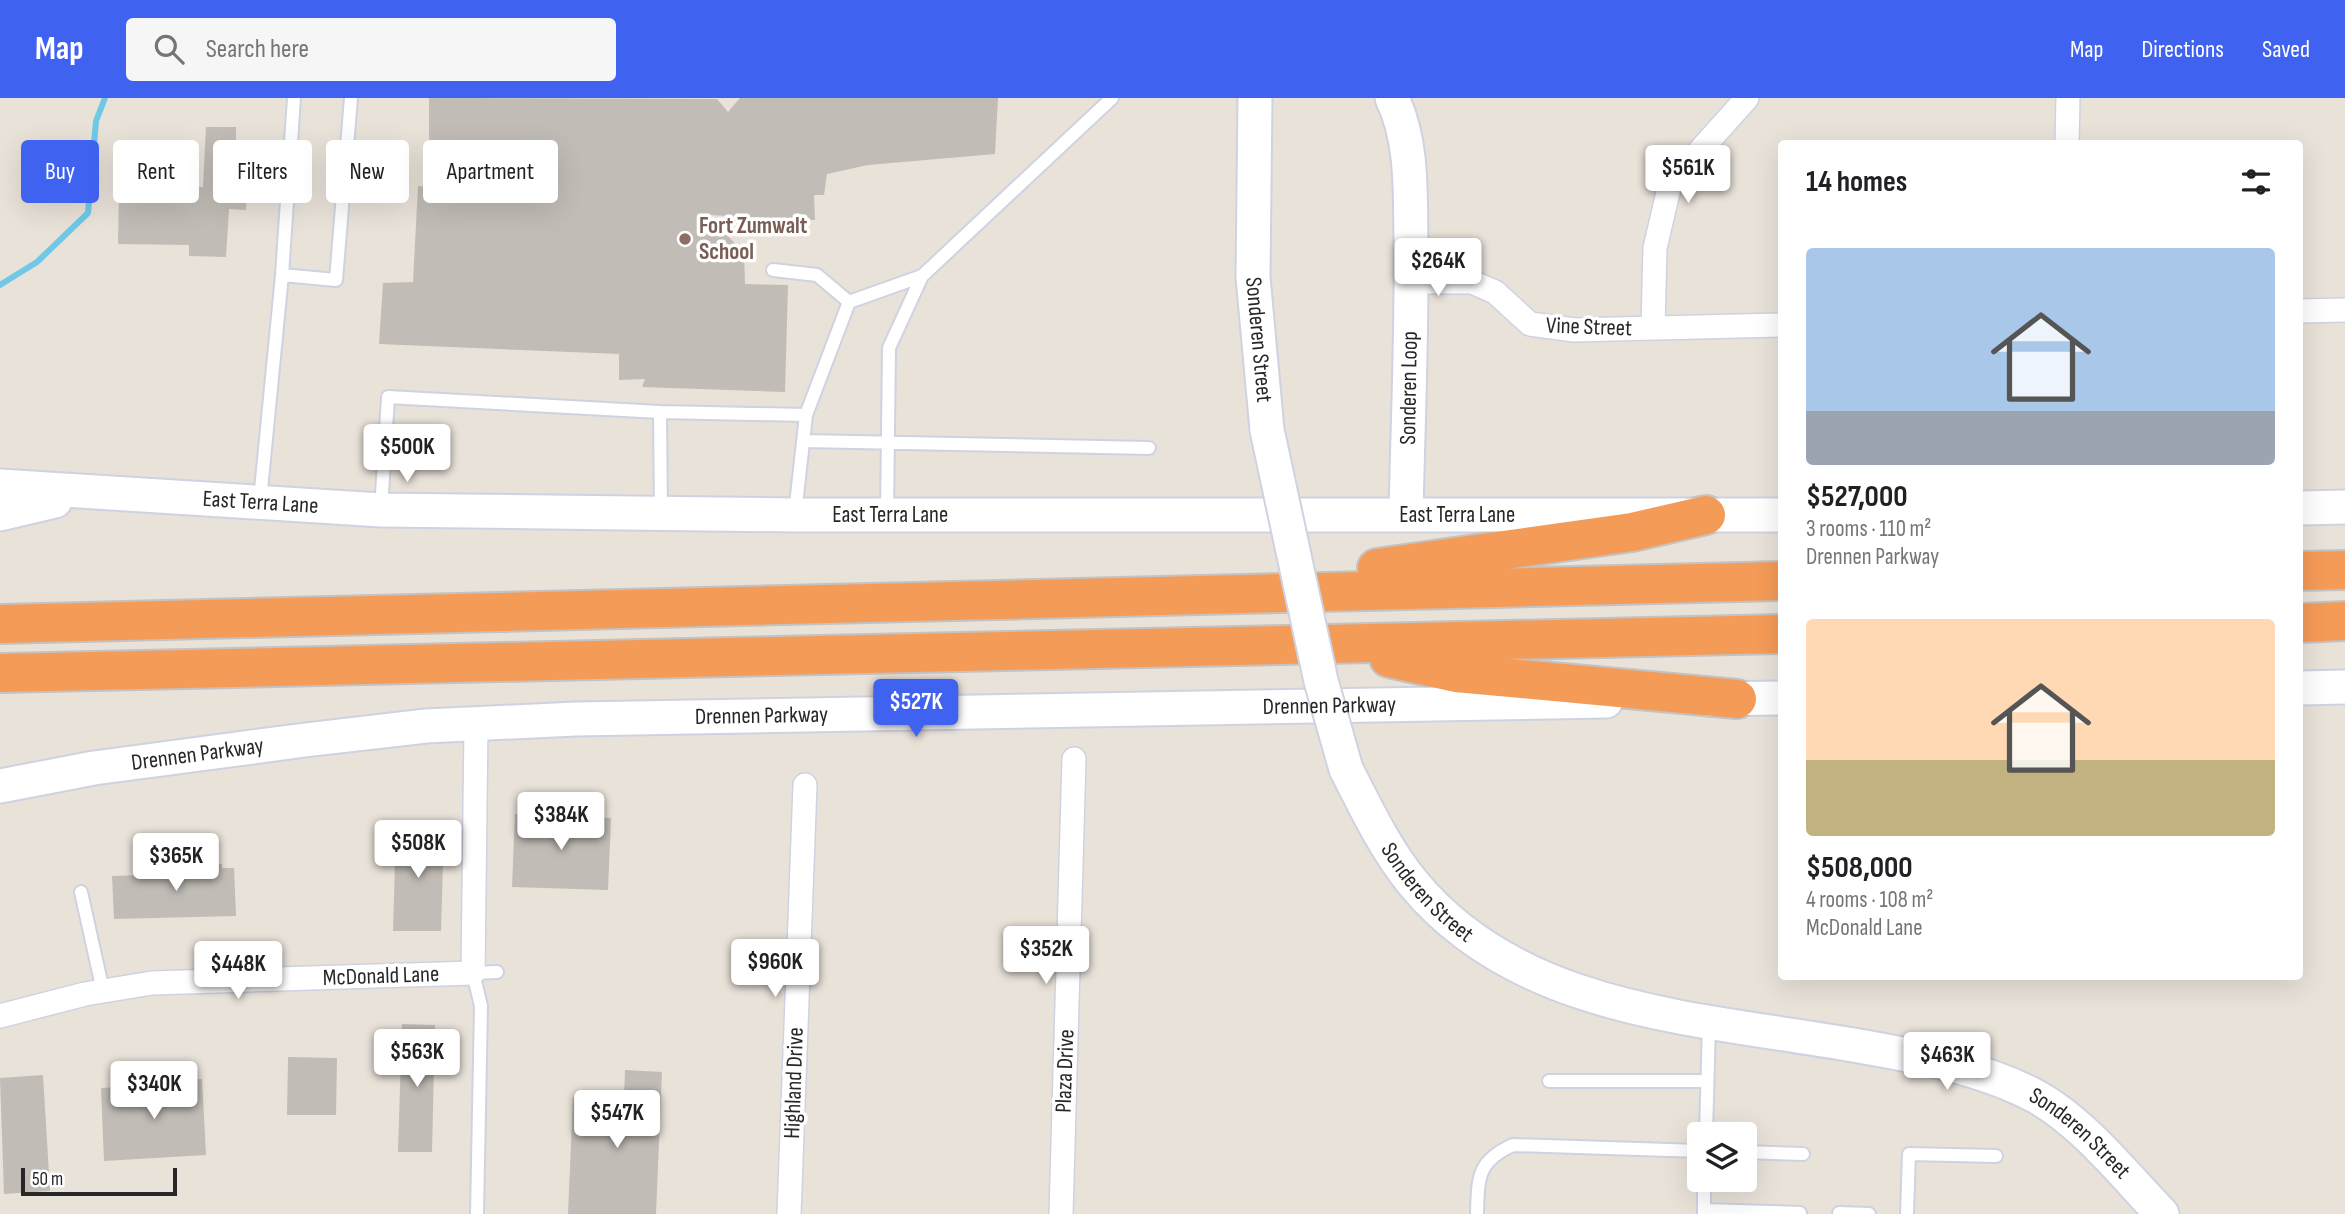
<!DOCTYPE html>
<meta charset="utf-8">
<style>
:root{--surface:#fff;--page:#f6f6f6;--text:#202124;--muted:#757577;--accent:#4062f0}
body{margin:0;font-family:"Sofia Sans Condensed",sans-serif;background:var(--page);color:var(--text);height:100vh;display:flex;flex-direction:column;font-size:26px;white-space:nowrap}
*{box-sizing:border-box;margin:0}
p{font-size:23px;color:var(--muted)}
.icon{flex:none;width:38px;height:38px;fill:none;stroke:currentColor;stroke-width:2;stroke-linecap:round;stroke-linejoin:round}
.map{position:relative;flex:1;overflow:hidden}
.sheet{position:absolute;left:1778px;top:42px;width:525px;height:840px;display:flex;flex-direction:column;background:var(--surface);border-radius:7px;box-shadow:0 7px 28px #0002}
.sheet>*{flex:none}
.top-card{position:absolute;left:21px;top:42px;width:665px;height:63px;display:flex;gap:14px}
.tools{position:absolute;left:1687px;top:1024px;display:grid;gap:14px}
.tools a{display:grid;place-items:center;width:70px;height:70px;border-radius:7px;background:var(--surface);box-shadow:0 7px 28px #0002;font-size:35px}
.scale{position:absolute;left:21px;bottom:18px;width:156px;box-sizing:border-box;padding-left:7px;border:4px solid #272727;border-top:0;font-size:19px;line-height:24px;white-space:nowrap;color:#272727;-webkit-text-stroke:5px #fff;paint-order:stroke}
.price{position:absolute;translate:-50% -60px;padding:0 16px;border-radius:7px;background:#fff;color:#222;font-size:23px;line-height:46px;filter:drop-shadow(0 2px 4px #0008)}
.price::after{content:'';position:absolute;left:50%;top:42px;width:21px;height:16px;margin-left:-10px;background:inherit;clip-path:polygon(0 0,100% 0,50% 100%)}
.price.active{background:var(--accent);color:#fff}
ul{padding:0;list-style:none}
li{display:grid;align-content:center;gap:14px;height:371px;padding:0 28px}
li span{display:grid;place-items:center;height:217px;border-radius:7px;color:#555}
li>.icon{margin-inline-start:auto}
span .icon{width:126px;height:126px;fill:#fffc;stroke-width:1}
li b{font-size:30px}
h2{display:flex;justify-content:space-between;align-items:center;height:84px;padding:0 28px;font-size:30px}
.pill{padding:0 24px;border-radius:7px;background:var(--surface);box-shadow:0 7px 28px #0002;font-size:24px;line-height:63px}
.pill.active{background:var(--accent);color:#fff}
header{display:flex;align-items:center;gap:42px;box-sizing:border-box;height:98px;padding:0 35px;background:var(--accent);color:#fff}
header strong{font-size:33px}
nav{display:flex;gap:38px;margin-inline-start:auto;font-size:24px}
.search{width:490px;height:63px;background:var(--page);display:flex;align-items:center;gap:18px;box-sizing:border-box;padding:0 24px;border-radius:7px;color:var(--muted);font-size:26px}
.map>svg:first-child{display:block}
</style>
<header>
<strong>Map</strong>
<div class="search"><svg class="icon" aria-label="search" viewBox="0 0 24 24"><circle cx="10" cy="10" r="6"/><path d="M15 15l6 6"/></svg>Search here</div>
<nav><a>Map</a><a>Directions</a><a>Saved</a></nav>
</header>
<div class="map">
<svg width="2345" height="1116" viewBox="0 0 2345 1116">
<rect width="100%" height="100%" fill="#e9e2d9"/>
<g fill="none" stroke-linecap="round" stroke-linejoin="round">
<!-- stream -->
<path stroke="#70c8e7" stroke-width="6" d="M0,187L37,164L88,115L96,23L105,0"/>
</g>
<!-- building -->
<path fill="#c1bcb6" d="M429,0L717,1L728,14L740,0H998L995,56L868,67L827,76L824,97H814L815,122L708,117L744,155L745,186L788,187L785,294L642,289L645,281L619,282V256L379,246L383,185L413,184L418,88L429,89Z
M206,29H236V52L249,53L246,112L229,111L226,159L189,158V147L118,146L119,88L203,89Z
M515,716L611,720L608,792L512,789Z
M396,730L444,731L441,833H393Z
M222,766V770H234L236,818L114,821L112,778L167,776V767Z
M402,926L435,927L432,1054H398Z
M288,959L337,960L336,1017H287Z
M625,972L662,974L656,1116H568L573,999L624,1000Z
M43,977L50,1093L4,1096L0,980Z
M202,981L206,1057L104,1063L101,990L175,986L174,982Z"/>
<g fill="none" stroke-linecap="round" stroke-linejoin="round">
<!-- lane casing -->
<g stroke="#cfd2e0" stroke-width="16">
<path id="lane" d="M773,172L817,177L849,204
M282,177L336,182L351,0
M660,314L661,415
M804,343L1149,350
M260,402L282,177L294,0
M381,412L388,299L660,314L806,317
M795,416L806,317L849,204L922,178
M887,417L889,250L922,178L1112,0
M81,794L103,893
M1549,983H1707
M1706,1036L1709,926
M1745,1054L1803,1056
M1704,1112L1800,1115
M1839,1115L1869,1116
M477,1116L481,908L473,875L497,874
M1477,1116C1478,1080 1477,1063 1513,1047L1699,1053
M1704,1116V1082
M1907,1116L1909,1056L1996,1058"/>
</g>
<!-- street casing -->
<g stroke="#cfd2e0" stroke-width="26">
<path id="street" d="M2067,46L2068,0
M1411,184H1472L1495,194L1530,226L1574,232L1782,227
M2300,213L2345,212
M1653,230L1655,150L1670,86L1747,0
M0,918L85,896L152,885L473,875L476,626
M789,1116L805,687
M1061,1116L1074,661"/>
</g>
<!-- secondary casing -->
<g stroke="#cfd2e0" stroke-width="37">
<g id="secondary">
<path id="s1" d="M1255,0L1253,179L1267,332"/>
<path d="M1392,0C1413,44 1410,94 1411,142C1412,233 1408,324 1406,415"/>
<path id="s2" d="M0,388L381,412L795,417H1782"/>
<path d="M2300,410L2345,409"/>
<path d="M0,416L55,403"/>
<path d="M2300,590L2345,589"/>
<path d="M1709,601L1782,600"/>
<path id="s3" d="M1346,671C1366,710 1385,751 1413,785C1518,913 1696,920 1847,946C1910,957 1978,968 2035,998C2082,1023 2125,1078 2162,1116"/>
<path id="s4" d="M0,688L94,670L305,642L426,628L576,621L1606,603"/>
</g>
</g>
<!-- highway casing -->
<g stroke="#c3c3c3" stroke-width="42">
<path id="highway" d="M1377,470L1632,434L1706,417
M2300,473L2345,472
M2300,525L2345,523
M0,526L1782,483
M1389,560L1456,575L1737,601
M0,575L1782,536"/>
</g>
<!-- lane -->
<use href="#lane" stroke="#fff" stroke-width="12"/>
<!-- street -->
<use href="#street" stroke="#fff" stroke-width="23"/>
<!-- secondary -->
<use href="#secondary" stroke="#fff" stroke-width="33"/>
<!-- highway -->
<use href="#highway" stroke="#f59b58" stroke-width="38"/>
<!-- secondary-bridge casing -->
<g stroke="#cfd2e0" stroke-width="37" stroke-linecap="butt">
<path id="secondary-bridge" d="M1267,332L1321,583L1346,671"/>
</g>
<!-- secondary-bridge -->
<use href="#secondary-bridge" stroke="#fff" stroke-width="33"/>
</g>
<!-- markers -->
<circle fill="#8d6e63" stroke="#fff" stroke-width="2.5" cx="685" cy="141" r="7"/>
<g text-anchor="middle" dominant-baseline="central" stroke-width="7" stroke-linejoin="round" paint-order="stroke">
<!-- education labels -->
<g font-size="23" font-weight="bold" fill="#785e54" stroke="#fff" text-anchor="start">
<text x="699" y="128">Fort Zumwalt<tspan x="699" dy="26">School</tspan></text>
</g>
<!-- street labels -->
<g font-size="23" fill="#272727" stroke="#fff">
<text transform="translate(1589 229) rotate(2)">Vine Street</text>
<text stroke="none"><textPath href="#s1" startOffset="242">Sonderen Street</textPath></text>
<text transform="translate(1409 290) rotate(-89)">Sonderen Loop</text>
<text stroke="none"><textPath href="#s2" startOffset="261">East Terra Lane</textPath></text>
<text stroke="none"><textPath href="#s2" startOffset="1458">East Terra Lane</textPath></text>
<text stroke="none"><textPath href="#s2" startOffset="891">East Terra Lane</textPath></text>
<text stroke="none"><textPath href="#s4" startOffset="1334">Drennen Parkway</textPath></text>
<text stroke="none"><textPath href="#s4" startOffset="766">Drennen Parkway</textPath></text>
<text stroke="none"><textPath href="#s4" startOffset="200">Drennen Parkway</textPath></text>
<text stroke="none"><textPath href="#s3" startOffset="149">Sonderen Street</textPath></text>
<text transform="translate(381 878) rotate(-2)">McDonald Lane</text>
<text transform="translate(1065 973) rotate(-88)">Plaza Drive</text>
<text transform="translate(794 985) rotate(-88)">Highland Drive</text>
<text stroke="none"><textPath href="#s3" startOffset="861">Sonderen Street</textPath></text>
</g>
</g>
</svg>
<div class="tools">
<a><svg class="icon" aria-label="layers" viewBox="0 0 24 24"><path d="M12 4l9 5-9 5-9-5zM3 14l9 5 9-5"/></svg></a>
</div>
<div class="scale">50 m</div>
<b class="price" style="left:1688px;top:107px">$561K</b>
<b class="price" style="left:1438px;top:200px">$264K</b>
<b class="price" style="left:407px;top:386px">$500K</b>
<b class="price active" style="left:916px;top:641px">$527K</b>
<b class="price" style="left:561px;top:754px">$384K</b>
<b class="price" style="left:418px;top:782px">$508K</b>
<b class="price" style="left:176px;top:795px">$365K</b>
<b class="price" style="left:1046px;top:888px">$352K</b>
<b class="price" style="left:775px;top:901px">$960K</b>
<b class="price" style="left:238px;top:903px">$448K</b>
<b class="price" style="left:417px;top:991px">$563K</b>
<b class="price" style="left:1947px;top:994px">$463K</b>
<b class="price" style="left:154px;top:1023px">$340K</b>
<b class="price" style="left:617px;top:1052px">$547K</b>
<div class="top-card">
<a class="pill active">Buy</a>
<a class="pill">Rent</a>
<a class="pill">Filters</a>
<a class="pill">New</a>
<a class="pill">Apartment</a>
</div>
<section class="sheet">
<h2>14 homes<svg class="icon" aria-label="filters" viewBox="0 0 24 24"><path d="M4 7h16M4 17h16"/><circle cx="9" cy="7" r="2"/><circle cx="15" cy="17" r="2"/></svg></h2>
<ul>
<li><span style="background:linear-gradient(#a9c7e8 75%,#9aa5b1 0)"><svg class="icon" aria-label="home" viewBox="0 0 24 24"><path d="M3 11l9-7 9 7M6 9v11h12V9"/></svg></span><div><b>$527,000</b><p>3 rooms · 110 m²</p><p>Drennen Parkway</p></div></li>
<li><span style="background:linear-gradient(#ffd9b3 65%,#c2b280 0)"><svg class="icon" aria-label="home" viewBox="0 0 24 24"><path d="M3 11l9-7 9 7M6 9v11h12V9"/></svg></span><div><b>$508,000</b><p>4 rooms · 108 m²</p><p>McDonald Lane</p></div></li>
</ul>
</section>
</div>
